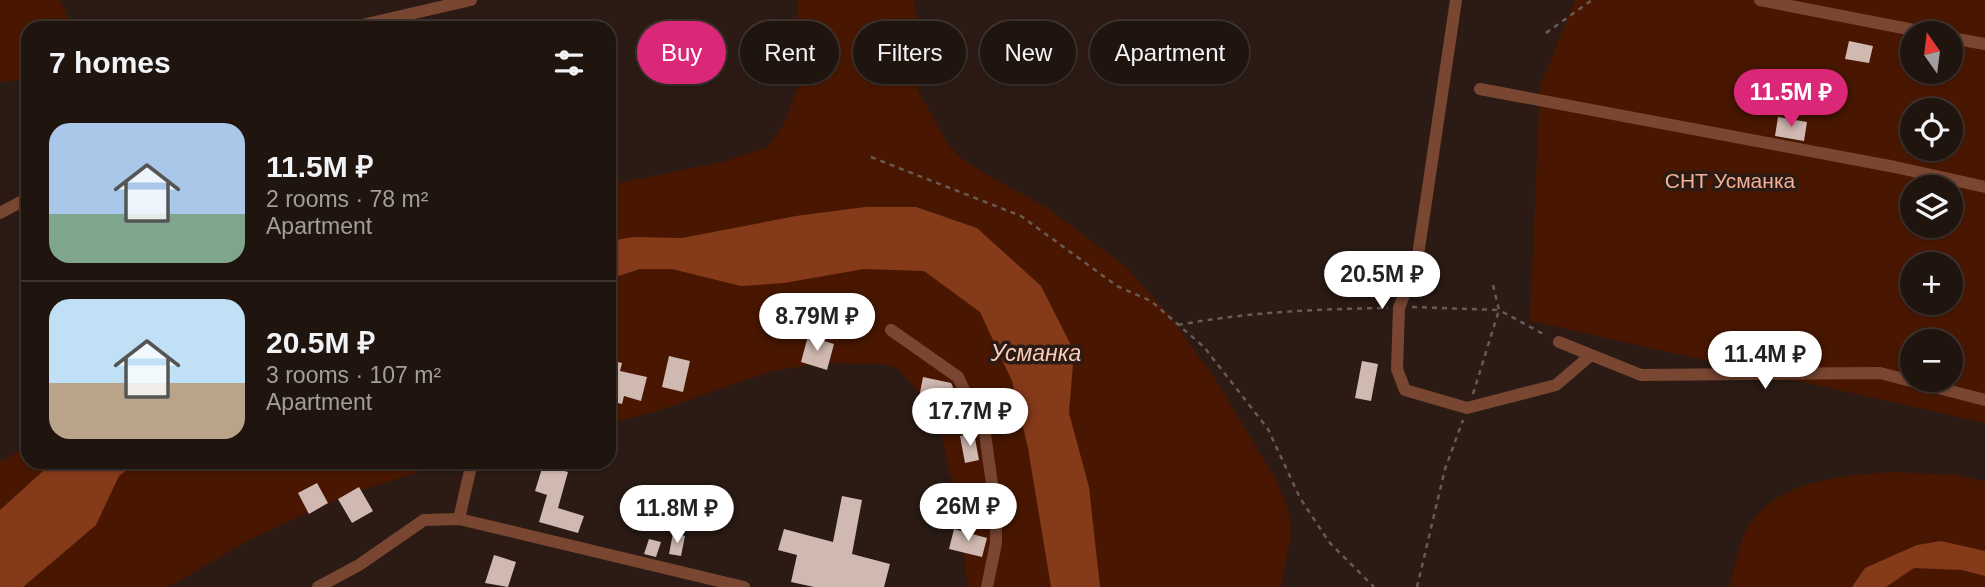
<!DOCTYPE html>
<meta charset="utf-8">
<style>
:root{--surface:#20140f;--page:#281d18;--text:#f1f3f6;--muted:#a29e9e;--line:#3d332f;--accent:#db2777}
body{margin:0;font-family:Helvetica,sans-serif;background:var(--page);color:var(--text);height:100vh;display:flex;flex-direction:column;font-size:26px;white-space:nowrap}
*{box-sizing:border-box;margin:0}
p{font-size:23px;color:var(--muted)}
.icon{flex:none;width:38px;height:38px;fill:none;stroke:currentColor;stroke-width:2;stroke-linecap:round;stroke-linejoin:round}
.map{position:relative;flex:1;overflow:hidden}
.details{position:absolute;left:21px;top:21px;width:595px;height:448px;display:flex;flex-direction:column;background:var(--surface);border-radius:21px;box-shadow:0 2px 5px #0004,0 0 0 2px var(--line)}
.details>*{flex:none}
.guide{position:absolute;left:637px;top:21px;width:665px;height:63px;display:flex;gap:14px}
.needle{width:46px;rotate:346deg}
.buttons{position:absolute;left:1900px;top:21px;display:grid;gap:14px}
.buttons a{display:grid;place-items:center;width:63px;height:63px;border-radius:50%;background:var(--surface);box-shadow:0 2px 5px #0004,0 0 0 2px var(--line);font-size:35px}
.price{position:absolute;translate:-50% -60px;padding:0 16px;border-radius:24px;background:#fff;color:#222;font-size:23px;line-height:46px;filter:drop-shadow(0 2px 4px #0008)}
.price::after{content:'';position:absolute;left:50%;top:42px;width:21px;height:16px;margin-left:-10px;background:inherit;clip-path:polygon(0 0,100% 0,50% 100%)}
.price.current{background:var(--accent);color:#fff}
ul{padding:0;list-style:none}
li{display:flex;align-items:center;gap:21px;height:175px;padding:0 28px}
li+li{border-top:2px solid var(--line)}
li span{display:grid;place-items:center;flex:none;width:196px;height:140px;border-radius:21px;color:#555}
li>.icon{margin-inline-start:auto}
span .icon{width:84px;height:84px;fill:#fffc;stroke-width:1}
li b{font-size:30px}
h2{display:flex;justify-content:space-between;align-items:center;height:84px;padding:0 28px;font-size:30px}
.tag{padding:0 24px;border-radius:32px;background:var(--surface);box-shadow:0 2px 5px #0004,0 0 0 2px var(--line);font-size:24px;line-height:63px}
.tag.current{background:var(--accent);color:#fff}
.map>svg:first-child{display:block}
</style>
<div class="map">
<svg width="1985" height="587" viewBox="0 0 1985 587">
<rect width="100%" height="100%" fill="#2b1b14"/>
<!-- green -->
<path fill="#491701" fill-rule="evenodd" d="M0,0H60L66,13L69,28H28V79L0,82Z
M797,0H914L917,23L918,91L948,144L962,159L982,172L1046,207L1127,268L1170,316L1219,385L1276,480L1288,510L1291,533L1281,587H968L957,504L942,438L932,408L897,368L884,364L818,363L769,372L657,411L609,424V185L722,162L768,147L786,120L798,85Z
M1575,0H1985V423L1530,321L1540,87ZM1913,33H1951V72H1913ZM1913,110H1951V149H1913ZM1913,187H1951V226H1913ZM1913,264H1951V303H1913ZM1913,341H1951V380H1913Z
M28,446V462H449L359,491L309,512L251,539L169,587H0V462Z
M1890,472L1958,475L1985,482V587H1729C1734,570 1737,551 1744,535C1768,481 1839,476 1890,472Z"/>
<!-- water -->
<path fill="#853a19" d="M865,207H916L977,228L1041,286L1074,351L1069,413L1089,487L1100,587H1051L1028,448L1012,381L980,312L924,271L864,269L784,283L741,286L672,269H640L609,279V241L634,237L682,238L796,216Z
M58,462H138L119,476L96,525L23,587H0V510L44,470Z
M1941,541L1985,551V576L1962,570L1914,568L1886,587H1852L1865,568L1917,545Z"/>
<!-- building -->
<path fill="#d0b9b1" d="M1849,41L1873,46L1869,63L1845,59Z
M1778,117L1807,122L1804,141L1775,136Z
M808,336L834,344L827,370L801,362Z
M669,356L690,361L683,392L662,387Z
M609,360L622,363L620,371L647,377L641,401L624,396L622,404L609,401Z
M1362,361L1378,364L1371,401L1355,398Z
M923,377L951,383L953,387L949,408L918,403Z
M974,433L979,460L965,463L960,436Z
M543,465L568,472L558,508L584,516L578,533L539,522L547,495L535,491Z
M317,483L328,503L309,514L298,493Z
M359,487L373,511L352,523L338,499Z
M842,496L862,500L852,554L890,564L884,587H814L791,582L797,555L778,550L784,529L833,542Z
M954,529L987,538L982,557L949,549Z
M673,533L685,536L681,556L669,554Z
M649,539L661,542L656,557L644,554Z
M494,555L516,562L508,587L485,583Z"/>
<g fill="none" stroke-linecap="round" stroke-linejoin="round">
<!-- path -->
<path stroke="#695a54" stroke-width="2.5" stroke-dasharray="5 5" stroke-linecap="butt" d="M1546,33L1592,0
M871,157L1021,216L1117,286L1151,301L1204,347L1268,429L1300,498L1329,542L1374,587
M1493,285L1499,310L1547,336
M1412,307L1499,310L1473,394
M1178,325C1248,312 1317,309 1388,308
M1417,587L1445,469L1463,420"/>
<!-- street -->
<path stroke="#794631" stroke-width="12" d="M1456,0L1417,262L1399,308L1397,369L1405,390L1467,408L1556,385L1591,355
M1760,0L1929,33
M349,28L471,0
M1951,38L1985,44
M1480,89L1895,167L1985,187
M0,213L28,198
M891,330L958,377L985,434L996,513V543L987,587
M1559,342L1641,375L1880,373L1985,400
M459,519L472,462
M318,587L359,565L424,520L459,519L744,587"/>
</g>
<g text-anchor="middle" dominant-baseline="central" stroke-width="7" stroke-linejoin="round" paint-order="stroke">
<!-- park labels -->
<g font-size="21" fill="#f2b096" stroke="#2b1b14">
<text x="1730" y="180">СНТ Усманка</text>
</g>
<!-- water labels -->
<g font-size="23" font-style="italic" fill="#f9ccba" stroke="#2b1b14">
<text x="1036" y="353">Усманка</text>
</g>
</g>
</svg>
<div class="buttons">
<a><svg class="needle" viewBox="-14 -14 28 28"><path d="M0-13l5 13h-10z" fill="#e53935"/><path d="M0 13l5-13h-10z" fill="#a29e9e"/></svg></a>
<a><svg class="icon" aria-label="locate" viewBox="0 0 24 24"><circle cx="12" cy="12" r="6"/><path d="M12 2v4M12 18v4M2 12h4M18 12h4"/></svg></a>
<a><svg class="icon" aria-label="layers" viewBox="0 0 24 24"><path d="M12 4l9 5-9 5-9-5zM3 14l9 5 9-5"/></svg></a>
<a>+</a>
<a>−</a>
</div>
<b class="price current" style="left:1791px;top:129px">11.5M ₽</b>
<b class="price" style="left:1382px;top:311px">20.5M ₽</b>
<b class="price" style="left:817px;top:353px">8.79M ₽</b>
<b class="price" style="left:1765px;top:391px">11.4M ₽</b>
<b class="price" style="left:970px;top:448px">17.7M ₽</b>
<b class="price" style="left:968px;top:543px">26M ₽</b>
<b class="price" style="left:677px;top:545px">11.8M ₽</b>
<div class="guide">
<a class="tag current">Buy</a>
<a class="tag">Rent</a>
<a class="tag">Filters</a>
<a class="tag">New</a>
<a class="tag">Apartment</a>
</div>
<section class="details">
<h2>7 homes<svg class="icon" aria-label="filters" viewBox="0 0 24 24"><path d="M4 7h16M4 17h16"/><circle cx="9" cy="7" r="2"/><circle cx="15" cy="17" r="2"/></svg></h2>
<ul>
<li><span style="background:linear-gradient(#a9c7e8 65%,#7fa58c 0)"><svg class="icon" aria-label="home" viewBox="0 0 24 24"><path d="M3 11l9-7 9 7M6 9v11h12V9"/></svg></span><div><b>11.5M ₽</b><p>2 rooms · 78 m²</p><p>Apartment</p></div></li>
<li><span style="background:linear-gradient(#bfe0f5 60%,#b9a48a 0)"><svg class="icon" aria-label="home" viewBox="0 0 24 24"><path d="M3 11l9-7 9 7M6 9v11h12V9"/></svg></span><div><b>20.5M ₽</b><p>3 rooms · 107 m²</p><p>Apartment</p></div></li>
</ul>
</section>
</div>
